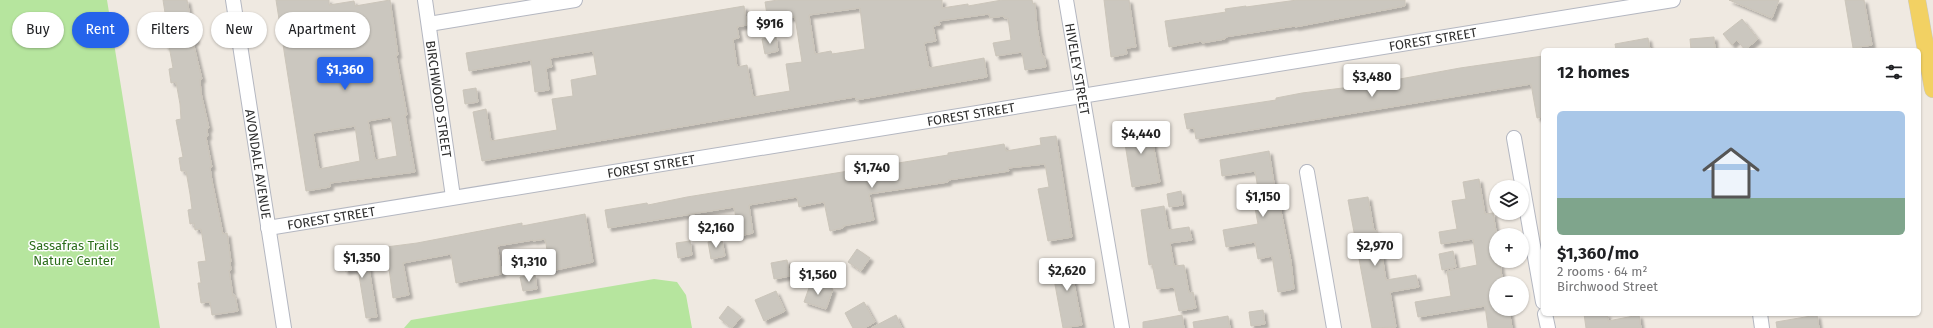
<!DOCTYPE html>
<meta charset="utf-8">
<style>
:root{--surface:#fff;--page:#f2f2f2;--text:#202124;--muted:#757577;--accent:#2563eb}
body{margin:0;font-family:"Fira Sans",sans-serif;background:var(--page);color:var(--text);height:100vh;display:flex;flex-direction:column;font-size:15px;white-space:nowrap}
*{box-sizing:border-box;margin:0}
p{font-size:13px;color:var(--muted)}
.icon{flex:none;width:22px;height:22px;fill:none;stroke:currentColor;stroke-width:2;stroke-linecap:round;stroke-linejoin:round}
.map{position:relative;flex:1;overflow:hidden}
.sheet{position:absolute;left:1541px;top:48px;width:380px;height:268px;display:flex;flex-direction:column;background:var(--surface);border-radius:6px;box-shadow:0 1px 3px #0004}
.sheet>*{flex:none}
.top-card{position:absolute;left:12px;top:12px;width:380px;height:36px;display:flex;gap:8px}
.buttons{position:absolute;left:1489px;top:180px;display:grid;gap:8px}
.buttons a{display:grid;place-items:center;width:40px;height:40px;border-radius:50%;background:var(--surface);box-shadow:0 1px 3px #0004;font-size:20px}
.price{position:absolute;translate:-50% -34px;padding:0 9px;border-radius:4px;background:#fff;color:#222;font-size:13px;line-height:26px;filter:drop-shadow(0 1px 2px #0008)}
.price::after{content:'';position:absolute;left:50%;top:24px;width:12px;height:9px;margin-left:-6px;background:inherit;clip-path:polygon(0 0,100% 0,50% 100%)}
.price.active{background:var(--accent);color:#fff}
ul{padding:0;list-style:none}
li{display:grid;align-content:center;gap:8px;height:212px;padding:0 16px}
li span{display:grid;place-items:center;height:124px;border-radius:6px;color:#555}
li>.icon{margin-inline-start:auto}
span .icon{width:72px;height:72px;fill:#fffc;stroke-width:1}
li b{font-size:17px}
h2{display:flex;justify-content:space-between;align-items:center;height:48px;padding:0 16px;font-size:17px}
.chip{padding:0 14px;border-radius:18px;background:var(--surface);box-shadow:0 1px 3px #0004;font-size:14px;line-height:36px}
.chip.active{background:var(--accent);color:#fff}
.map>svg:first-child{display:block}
</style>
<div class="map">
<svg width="1933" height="328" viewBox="0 0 1933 328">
<defs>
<filter id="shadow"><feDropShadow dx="3.5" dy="3.5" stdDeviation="1" flood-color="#0004"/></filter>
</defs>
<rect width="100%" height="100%" fill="#efe9e1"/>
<!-- green -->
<path fill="#b6e59e" d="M0,0H107L160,328H0Z
M654,279L677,282L686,295L692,328H404L411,320Z"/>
<!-- building -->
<path fill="#cbc7bf" stroke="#cbc5ba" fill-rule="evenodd" filter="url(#shadow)" d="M163,0H187L192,27L193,26L196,41L193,42L202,79H200L201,93L209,128L207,129L208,136L206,137L212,167H210L212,181L223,234L227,233L231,262H230L231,270H229L233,296L235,295L238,311L212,315L210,302L201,303L198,283H201L198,262L206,261L201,229L195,230L194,223L190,224L188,210L192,209L190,194L186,171H181L179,158L183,157L176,120L181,119L180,104L176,82L171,83L169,69L173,68L169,46L166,47L163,33L168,32Z
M276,0H329V5L354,1L355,6L390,0L398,55H396L407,115H405L415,172L330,183V187L306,191ZM391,117L397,156L375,160L368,121ZM355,126L360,161L319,169L313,133Z
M778,0H942V8L968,4V6L1002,0H1032L1033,4L1035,3L1037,27L1042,56H1044L1046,67L1025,70L1022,52L996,56L993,43L1011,40L1008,18H1004V16L990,18L989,14L939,21L940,25L933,26L936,41L924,43L929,68L984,58L987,77L856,100L855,97L482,161L473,112L486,109L491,141L557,130L552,99L573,96L571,80L597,75L593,51L550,58L552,67L546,68L549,90L535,92L531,60L469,71L466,53L744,6L747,25L737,27L739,38L733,39L737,67L747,65L753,97L790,91L786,64L802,62L795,17L768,21L765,2ZM860,8L865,49L832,54L831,51L815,54L809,15Z
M1104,0H1129L1136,47L1126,48L1127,54L1111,57Z
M1297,0H1405V6L1295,27V26L1225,37V39L1202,43V41L1169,47L1165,21L1226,12L1225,9L1246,6V7Z
M1729,0H1779L1772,18Z
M1845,0H1864L1872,45L1853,48Z
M1742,19L1758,39L1745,50L1737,40L1732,45L1723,34Z
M776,37L778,51L765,54L762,39Z
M1714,37L1715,50H1691L1690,39Z
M1648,38L1650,50H1616L1615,44Z
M1543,56V117L1537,118L1531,84L1196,139L1194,128L1187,129L1184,114L1276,100V98L1302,93L1367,85L1460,68Z
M476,88L478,102L465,104L463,90Z
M1138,123L1139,129L1150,127L1160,182L1132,187L1122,125Z
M1056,136L1072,237L1048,241L1038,189L1049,187L1045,164L1008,168L1009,171L948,180V182L869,194L874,220L843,226V228L830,231L824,202L799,207L797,197L749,205L753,233L739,236L734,207L608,228L605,210L647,203L648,205L687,197L948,155V153L974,149L1004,144L1006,151L1041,145L1040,138Z
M1269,151L1276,196H1278L1291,261L1294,289L1278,292L1272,256L1258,259L1255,242L1226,247L1223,230L1258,224L1255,208L1261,207L1255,171L1222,176L1220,160Z
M1479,179L1485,214L1493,213L1496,231V265L1500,264L1503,283H1496V309H1509L1512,328H1488L1485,306L1418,317L1415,302L1451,296L1447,271L1477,265L1473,239L1441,244L1439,232L1457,229L1452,201L1466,199L1463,182Z
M1181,191L1183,205L1169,207L1167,194Z
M1368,197L1374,231L1377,230L1381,256L1382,255L1386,280L1416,275L1419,287L1390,292L1396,327L1372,328L1368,307L1348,200Z
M1164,206L1168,230L1189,227L1192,240L1170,243L1174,266L1184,265L1189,293L1193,292L1196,308L1179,311L1174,287L1157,289L1152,264L1149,265L1141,210Z
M585,214L593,262L551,271L545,239L533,241V240L497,246L502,274L470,280L456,283L451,254L403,263L409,295L393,298L386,247L417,243L522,223V226Z
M722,240L725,256L711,259L708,242Z
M690,241L692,255L678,258L676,243Z
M857,249L870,258L861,271L848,262Z
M366,250L377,317L366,318L358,269L345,271L342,255Z
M1453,251L1456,267L1442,270L1439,254Z
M1075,259L1078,277L1073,278L1082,325L1063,328L1051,263Z
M787,260L790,276L774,279L771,263Z
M535,275L537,289L523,291L520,277Z
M811,282L833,289L826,309L804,302Z
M776,291L785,311L764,321L755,300Z
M864,302L875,322L865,328H853L845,313Z
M728,306L741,317L732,328L719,318Z
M1263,310L1265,324L1251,326L1249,312Z
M1584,314H1607L1608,321L1639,315L1641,328H1586Z
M896,315L902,328H871Z
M1182,315L1184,328H1143V322Z
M1817,315L1819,328H1777L1776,322Z
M1228,316L1230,328H1194L1193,322Z"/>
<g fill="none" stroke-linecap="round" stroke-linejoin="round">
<!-- minor casing -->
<g stroke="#b4b7c1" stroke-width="16">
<g id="minor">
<path id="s1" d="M233,0L284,328"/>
<path id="s2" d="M425,0L453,197"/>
<path id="s3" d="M1066,0L1122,328"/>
<path d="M429,24L575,0"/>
<path d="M1514,138L1543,302"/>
<path d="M1307,172L1334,328"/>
<path id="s4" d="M268,228L1673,0"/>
<path d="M1545,314L1548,328"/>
<path d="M1760,314L1762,328"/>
</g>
</g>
<!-- major casing -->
<g stroke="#c9c9c9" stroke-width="18">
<path id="major" d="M1917,0L1933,89"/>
</g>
<!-- minor -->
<use href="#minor" stroke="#fff" stroke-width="14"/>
<!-- major -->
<use href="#major" stroke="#f2d163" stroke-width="17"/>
</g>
<g text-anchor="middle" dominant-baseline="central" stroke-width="3" stroke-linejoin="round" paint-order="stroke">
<!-- street labels -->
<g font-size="13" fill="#2e2e2e" stroke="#fff">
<text stroke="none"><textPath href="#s4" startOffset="1180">FOREST STREET</textPath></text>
<text stroke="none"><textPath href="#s3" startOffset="70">HIVELEY STREET</textPath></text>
<text stroke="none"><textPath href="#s2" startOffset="100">BIRCHWOOD STREET</textPath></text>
<text stroke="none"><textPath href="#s4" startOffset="712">FOREST STREET</textPath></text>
<text stroke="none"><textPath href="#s1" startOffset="166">AVONDALE AVENUE</textPath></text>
<text stroke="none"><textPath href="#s4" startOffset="388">FOREST STREET</textPath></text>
<text stroke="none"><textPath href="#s4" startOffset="64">FOREST STREET</textPath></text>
</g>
<!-- park labels -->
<g font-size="13" fill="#2c6e1b" stroke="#fff">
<text x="74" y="245">Sassafras Trails<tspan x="74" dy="15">Nature Center</tspan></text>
</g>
</g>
</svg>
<div class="buttons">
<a><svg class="icon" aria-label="layers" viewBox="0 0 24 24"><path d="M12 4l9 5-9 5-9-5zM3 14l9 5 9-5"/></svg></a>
<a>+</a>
<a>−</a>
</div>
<b class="price" style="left:770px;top:45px">$916</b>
<b class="price active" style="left:345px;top:91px">$1,360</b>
<b class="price" style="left:1372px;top:98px">$3,480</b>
<b class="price" style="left:1141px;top:155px">$4,440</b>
<b class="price" style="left:872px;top:189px">$1,740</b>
<b class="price" style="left:1263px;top:218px">$1,150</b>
<b class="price" style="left:716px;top:249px">$2,160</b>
<b class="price" style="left:1375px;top:267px">$2,970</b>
<b class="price" style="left:362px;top:279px">$1,350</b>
<b class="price" style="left:529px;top:283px">$1,310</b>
<b class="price" style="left:1067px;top:292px">$2,620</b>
<b class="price" style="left:818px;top:296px">$1,560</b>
<div class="top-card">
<a class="chip">Buy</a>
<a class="chip active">Rent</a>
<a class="chip">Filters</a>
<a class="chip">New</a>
<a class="chip">Apartment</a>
</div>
<section class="sheet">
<h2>12 homes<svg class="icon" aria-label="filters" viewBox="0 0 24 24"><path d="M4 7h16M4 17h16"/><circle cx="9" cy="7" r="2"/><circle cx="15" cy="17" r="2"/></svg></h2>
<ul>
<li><span style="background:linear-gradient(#a9c7e8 70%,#7fa58c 0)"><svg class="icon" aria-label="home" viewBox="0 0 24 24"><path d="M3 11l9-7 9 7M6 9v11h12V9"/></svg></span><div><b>$1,360/mo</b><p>2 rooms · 64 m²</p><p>Birchwood Street</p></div></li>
</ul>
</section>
</div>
